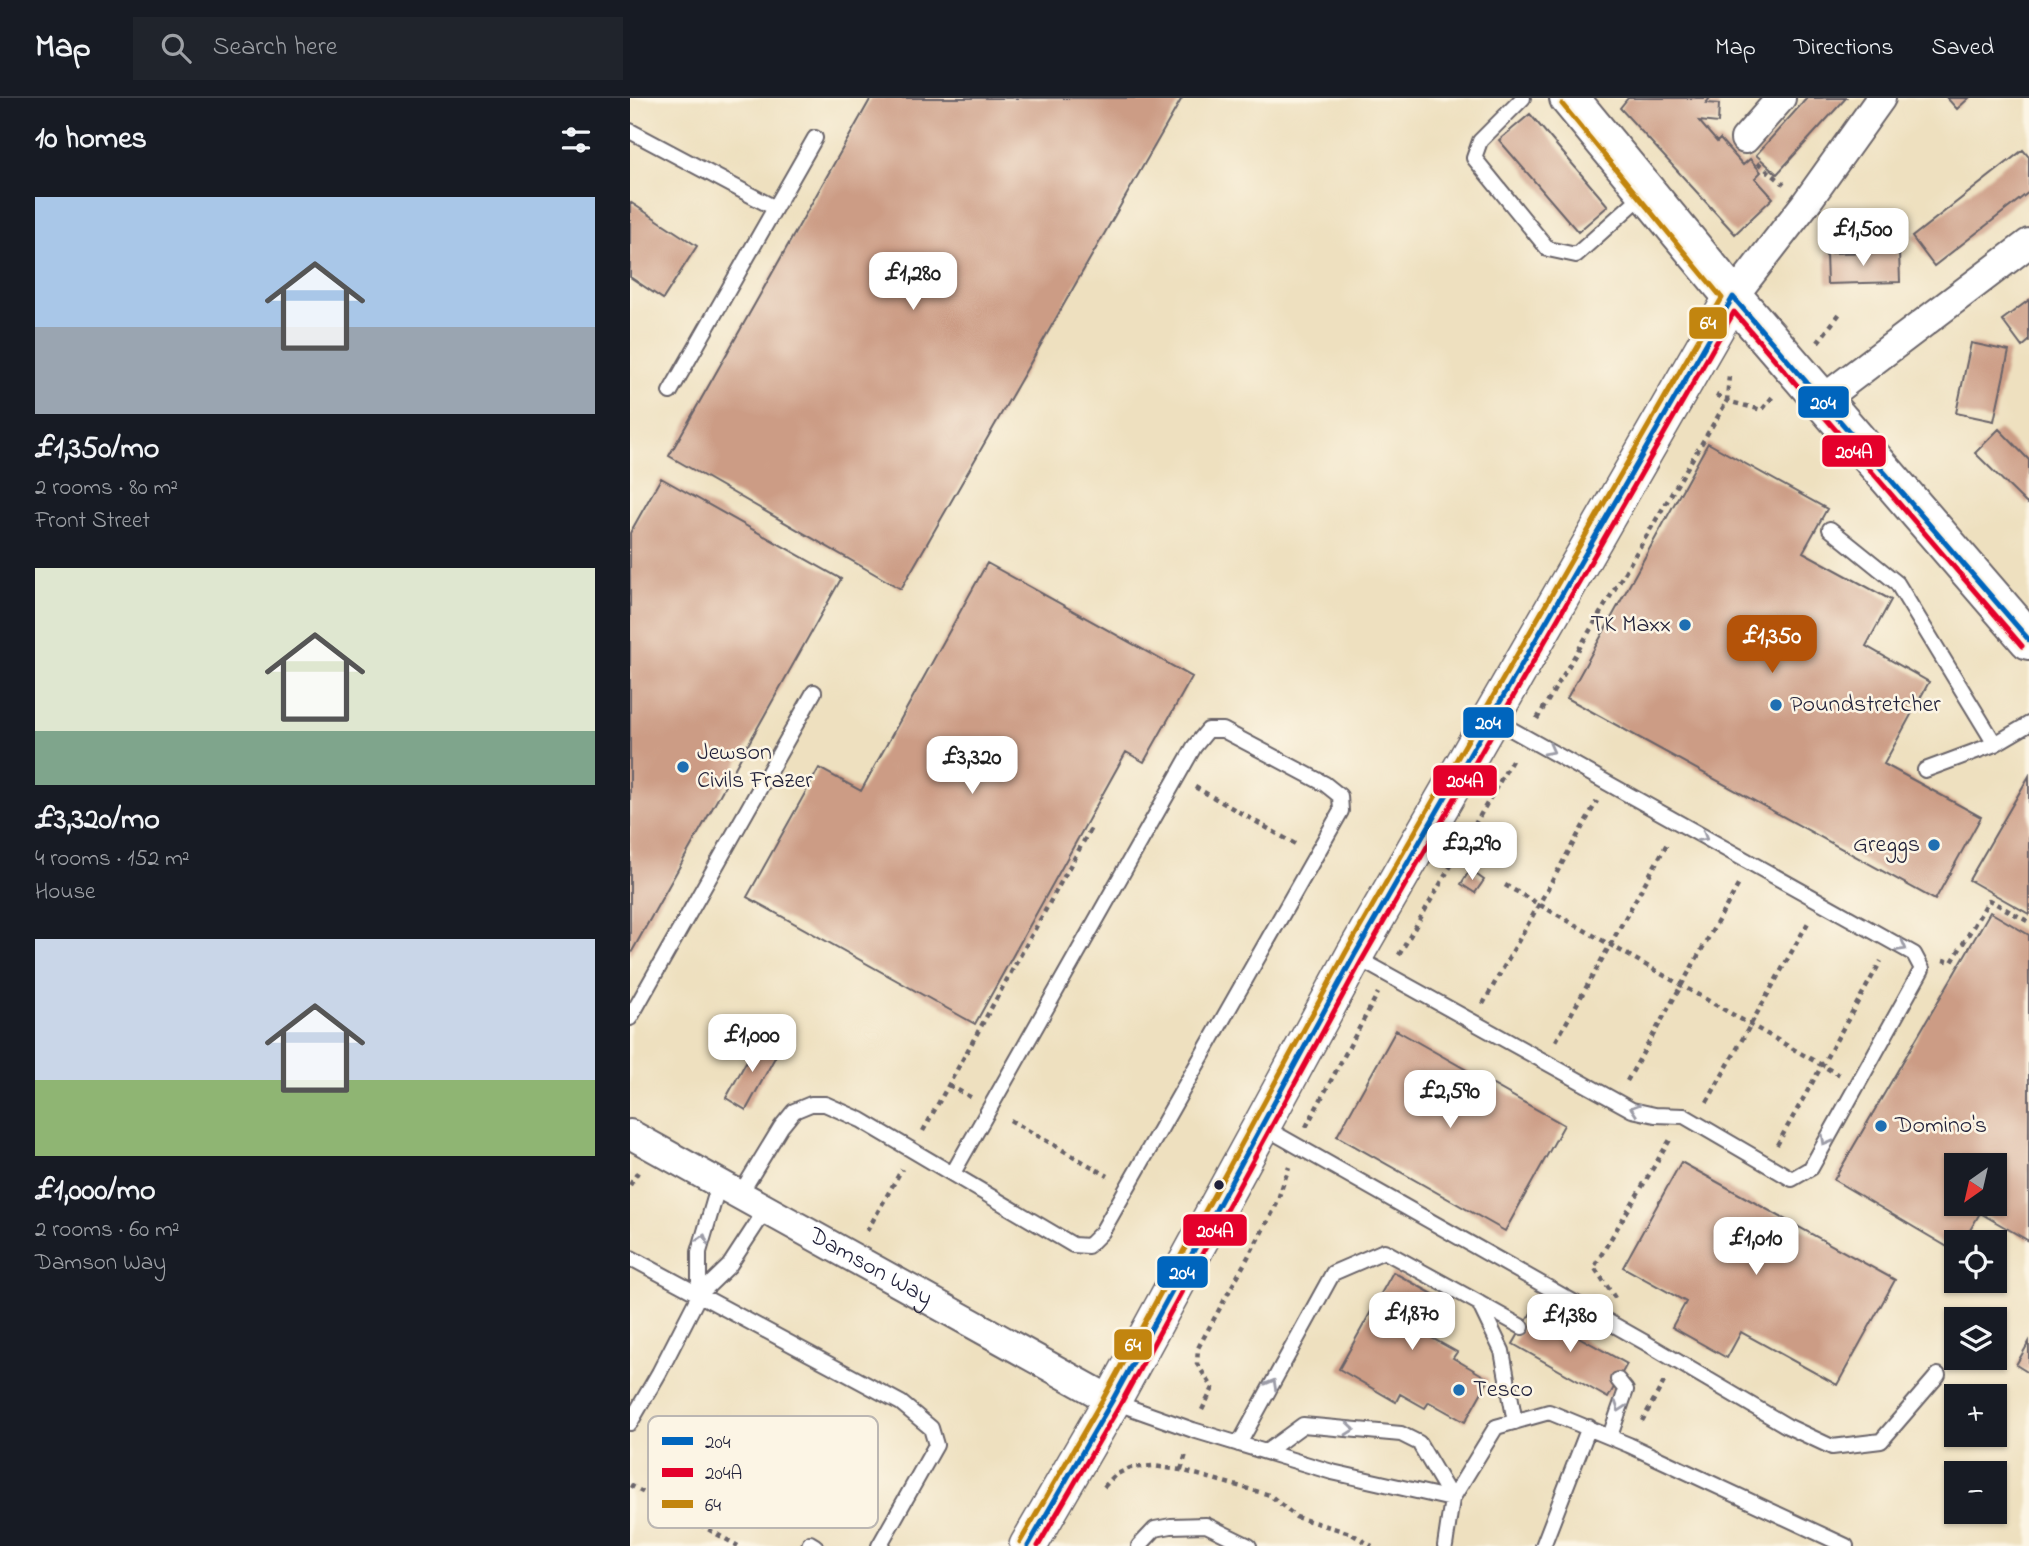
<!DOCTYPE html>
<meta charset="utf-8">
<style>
:root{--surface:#171b24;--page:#20242c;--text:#f1f3f6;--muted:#9ea1a6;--line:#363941;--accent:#b45309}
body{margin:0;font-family:"Indie Flower",sans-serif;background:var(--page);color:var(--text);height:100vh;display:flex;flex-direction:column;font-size:26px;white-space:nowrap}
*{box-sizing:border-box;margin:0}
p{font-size:23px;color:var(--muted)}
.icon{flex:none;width:38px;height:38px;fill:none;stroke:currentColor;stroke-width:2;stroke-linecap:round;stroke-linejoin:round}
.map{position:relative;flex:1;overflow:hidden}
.panel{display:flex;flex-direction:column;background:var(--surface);width:630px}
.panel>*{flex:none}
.needle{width:46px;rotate:214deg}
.buttons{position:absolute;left:1314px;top:1055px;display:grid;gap:14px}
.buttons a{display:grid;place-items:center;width:63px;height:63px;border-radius:0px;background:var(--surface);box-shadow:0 2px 5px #0004;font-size:35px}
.price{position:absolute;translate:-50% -60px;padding:0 16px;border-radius:14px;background:#fff;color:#222;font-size:23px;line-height:46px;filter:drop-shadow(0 2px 4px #0008)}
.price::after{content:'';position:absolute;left:50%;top:42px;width:21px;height:16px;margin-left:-10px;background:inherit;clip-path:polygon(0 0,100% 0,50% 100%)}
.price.active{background:var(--accent);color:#fff}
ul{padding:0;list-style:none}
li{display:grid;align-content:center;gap:14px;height:371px;padding:0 35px}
li span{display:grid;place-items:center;height:217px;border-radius:0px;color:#555}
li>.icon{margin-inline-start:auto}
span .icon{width:126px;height:126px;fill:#fffc;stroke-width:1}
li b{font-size:30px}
h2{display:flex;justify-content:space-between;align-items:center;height:84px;padding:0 35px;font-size:30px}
header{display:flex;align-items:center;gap:42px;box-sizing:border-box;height:98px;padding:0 35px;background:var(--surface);border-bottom:2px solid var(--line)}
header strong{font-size:33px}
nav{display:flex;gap:38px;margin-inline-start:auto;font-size:24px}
.search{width:490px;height:63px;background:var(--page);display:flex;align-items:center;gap:18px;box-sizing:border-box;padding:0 24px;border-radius:0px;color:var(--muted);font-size:26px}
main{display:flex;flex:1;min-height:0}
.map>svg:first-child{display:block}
</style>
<header>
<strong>Map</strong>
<div class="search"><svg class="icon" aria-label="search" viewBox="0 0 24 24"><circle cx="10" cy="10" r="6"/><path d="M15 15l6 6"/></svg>Search here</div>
<nav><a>Map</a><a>Directions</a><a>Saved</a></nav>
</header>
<main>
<section class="panel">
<h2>10 homes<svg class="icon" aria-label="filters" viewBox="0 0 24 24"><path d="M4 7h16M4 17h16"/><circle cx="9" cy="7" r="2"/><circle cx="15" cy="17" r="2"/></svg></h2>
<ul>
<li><span style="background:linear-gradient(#a9c7e8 60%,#9aa5b1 0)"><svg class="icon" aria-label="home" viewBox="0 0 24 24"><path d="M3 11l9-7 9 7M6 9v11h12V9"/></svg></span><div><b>£1,350/mo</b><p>2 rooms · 80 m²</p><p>Front Street</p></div></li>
<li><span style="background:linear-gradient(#dfe7d0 75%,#7fa58c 0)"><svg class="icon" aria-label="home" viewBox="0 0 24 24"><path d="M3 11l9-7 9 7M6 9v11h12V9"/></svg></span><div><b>£3,320/mo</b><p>4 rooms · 152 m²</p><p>House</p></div></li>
<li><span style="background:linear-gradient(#c9d6e8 65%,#8fb573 0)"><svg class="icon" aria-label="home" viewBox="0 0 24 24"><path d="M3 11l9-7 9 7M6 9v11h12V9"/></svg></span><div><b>£1,000/mo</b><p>2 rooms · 60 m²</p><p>Damson Way</p></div></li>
</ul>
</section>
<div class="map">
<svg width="1399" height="1448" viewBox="0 0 1399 1448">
<rect width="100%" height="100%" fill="#fcf5e5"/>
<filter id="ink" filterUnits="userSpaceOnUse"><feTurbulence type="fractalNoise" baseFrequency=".0143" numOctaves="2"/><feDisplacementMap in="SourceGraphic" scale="14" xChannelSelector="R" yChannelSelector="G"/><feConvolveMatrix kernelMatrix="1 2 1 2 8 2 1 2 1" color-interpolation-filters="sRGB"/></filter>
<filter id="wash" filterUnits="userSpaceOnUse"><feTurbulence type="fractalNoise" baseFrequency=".00686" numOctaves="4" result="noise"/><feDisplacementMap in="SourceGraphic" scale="28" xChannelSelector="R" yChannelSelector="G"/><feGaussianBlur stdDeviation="1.57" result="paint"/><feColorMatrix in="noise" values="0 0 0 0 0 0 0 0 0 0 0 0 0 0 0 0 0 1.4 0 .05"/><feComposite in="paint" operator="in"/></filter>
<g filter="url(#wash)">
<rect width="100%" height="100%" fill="#eee0bf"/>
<g id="blocks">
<!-- building -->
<path fill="#cc9c85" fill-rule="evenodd" d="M241,0H552L271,491L39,358Z
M998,0H1080L1076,5L1089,6L1088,25L1069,23L1087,44L1090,41L1113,67L1120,61L1131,74L1125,80L1143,100L1105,136L990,10Z
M1177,0H1216L1147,76L1126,57Z
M1317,0H1339L1327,11Z
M900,16L978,108L948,134L869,42Z
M1393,52L1399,59V94L1304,168L1282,139Z
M0,104L67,148L33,201L0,179Z
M1269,154L1270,184L1197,186L1196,155Z
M1399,202V243L1392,249L1372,222Z
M1341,245L1379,253L1364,323L1326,315Z
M1369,331L1399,362V404L1397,406L1345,355Z
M1078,345L1197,411L1173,454L1261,502L1236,548L1299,584L1254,666L1351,719L1305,802L937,600Z
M31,380L211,481L0,857V435Z
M357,465L562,579L514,664L496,654L345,926L117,799L189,670L231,693Z
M1399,678V816L1339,782Z
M840,772L854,782L845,795L831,786Z
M1360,814L1399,837V1143L1350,1115L1333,1144H1326V1154L1204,1082ZM1326,1068H1365V1106H1326Z
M766,932L934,1027L875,1133L707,1038Z
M129,941L149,952L116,1012L96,1000Z
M1051,1064L1265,1182L1207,1287L1111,1234L1097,1260L1042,1229L1056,1204L993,1169Z
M763,1174L821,1206L802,1240L827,1254L823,1260L859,1281L835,1324L799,1304L795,1310L770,1296L766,1304L709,1271Z
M902,1213L997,1266L978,1300L883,1246Z
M1399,1244V1275L1386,1267Z"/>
</g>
</g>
<g filter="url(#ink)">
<use href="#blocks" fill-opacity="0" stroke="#696469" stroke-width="2"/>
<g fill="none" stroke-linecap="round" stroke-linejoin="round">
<!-- service casing -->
<g stroke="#696469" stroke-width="18">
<path id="service" d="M893,0L850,43L844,60L918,151L946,157L1015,95
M0,33L145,110
M40,294L185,40
M1200,431L1267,485L1365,646
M1295,672L1365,646L1399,626
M724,858L1002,1012L1025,1017L1054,1018L1162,1081L1181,1070L1292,871L1284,856L861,620
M0,920L184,594
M632,1028L1016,1245L1157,1328L1202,1349L1251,1343L1308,1277
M109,1098L151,1029L164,1013L181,1006H195L231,1022L443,1147L458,1148L472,1134L711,713L710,698L695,686L593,632H578L564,649L323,1075
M0,1163L1,1160L271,1305L301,1330L306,1347L249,1448
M69,1197V1154L89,1086
M849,1205L892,1229
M484,1304L563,1332L702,1374L822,1401
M0,1325L29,1275L69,1197L99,1168L135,1113
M980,1338L996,1292L988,1282
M609,1346L703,1175L754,1153L849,1205L872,1253L885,1324
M636,1354L673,1327L771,1336L789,1345L822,1401
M179,1448L180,1445L185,1448
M509,1448L525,1431L541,1428L576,1427L619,1448
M815,1448L822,1401L866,1329L919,1314L999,1347L1216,1448
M913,1448L959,1329"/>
</g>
<!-- minor casing -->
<g stroke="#696469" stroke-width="32">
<g id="minor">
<path d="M1115,41L1151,0"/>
<path d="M1103,199L1176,105L1251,0"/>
<path d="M1192,302L1399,145"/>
<path id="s1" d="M0,1036L482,1303"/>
</g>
</g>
<!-- tertiary casing -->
<g stroke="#696469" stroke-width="40">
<path id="tertiary" d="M398,1448L482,1303L724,858L1103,199"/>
</g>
<!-- primary casing -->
<g stroke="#696469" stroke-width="42">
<path id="primary" d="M939,0L1103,199L1399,542"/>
</g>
<!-- path -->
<path stroke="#696469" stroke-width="4.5" stroke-dasharray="5 5" stroke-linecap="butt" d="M1128,65L1154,86
M1188,244L1211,214
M1086,297L1097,303L1132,312L1144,297
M907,621L1097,303L1099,277
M565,689L667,747
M875,787L1209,977
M769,857L884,659
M1313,862L1322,864L1359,802L1399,824
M853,906L967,703
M926,943L1038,744
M997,983L1110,784
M319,987L342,1000
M1077,1004L1179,823
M380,1022L478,1078
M676,1029L748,895
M293,1033L461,730
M1147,1047L1251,863
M0,1087L8,1074
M237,1133L272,1071
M985,1200L964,1169L1041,1040
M572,1312L583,1290L567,1266L568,1250L645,1110L659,1069
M1012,1323L1035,1282
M551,1372L557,1353
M0,1387L108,1448
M474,1389L485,1377L500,1370L523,1368L551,1372L640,1397L666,1419L720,1435L742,1448"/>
<!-- service -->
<use href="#service" stroke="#fff" stroke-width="14"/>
<!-- minor -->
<use href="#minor" stroke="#fff" stroke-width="28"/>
<!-- tertiary -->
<use href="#tertiary" stroke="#fff" stroke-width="37"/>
<!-- primary -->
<use href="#primary" stroke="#fff" stroke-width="38"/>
<!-- bus-1 casing -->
<g stroke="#fcf5e5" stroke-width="10">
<path id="bus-1" d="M398,1448L482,1303L724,858L1103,199L1399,542"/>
</g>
<!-- bus-2 casing -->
<g stroke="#fcf5e5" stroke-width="10">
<path id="bus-2" d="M408,1448L490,1307L732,862L1104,214L1392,548"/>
</g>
<!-- bus-3 casing -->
<g stroke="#fcf5e5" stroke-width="10">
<path id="bus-3" d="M390,1444L474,1299L716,854L1092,200L932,6"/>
</g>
<!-- bus-1 -->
<use href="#bus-1" stroke="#0065bd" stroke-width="5"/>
<!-- bus-2 -->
<use href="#bus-2" stroke="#e4002b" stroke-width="5"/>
<!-- bus-3 -->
<use href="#bus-3" stroke="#c2850f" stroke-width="5"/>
</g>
<!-- one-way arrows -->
<defs><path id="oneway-chevron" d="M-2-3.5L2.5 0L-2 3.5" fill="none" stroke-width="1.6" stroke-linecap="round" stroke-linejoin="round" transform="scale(1.75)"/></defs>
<g stroke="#9c9ca7">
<use href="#oneway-chevron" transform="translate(920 652) rotate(28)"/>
<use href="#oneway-chevron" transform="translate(1073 739) rotate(30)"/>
<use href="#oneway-chevron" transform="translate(1272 849) rotate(29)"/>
<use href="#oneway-chevron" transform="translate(1005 1011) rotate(-162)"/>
<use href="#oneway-chevron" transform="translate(1196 1043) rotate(119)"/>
<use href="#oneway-chevron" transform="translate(73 1141) rotate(-73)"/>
<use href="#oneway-chevron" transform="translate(642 1286) rotate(-61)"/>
<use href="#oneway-chevron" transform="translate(990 1309) rotate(109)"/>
<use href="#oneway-chevron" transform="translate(720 1331) rotate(5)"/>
</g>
</g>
<!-- markers -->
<g fill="#1f6fb2" stroke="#fcf5e5" stroke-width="2.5">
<circle cx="1055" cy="527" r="7"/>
<circle cx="1146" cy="607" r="7"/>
<circle cx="53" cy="669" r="7"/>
<circle cx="1304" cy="747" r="7"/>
<circle cx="1251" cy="1028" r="7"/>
<circle cx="829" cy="1292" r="7"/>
</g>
<circle fill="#22223b" stroke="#fcf5e5" stroke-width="2.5" cx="589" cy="1087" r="6"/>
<g text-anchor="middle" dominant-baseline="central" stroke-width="5" stroke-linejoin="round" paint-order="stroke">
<!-- poi labels -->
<g font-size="24" fill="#22223b" stroke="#fcf5e5" text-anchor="start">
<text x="1041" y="527" text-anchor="end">TK Maxx</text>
<text x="1160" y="607">Poundstretcher</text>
<text x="67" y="655">Jewson<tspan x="67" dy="28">Civils Frazer</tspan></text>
<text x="1290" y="747" text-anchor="end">Greggs</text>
<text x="1265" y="1028">Domino's</text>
<text x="843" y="1292">Tesco</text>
</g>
<!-- street labels -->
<g font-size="24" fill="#22223b" stroke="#fcf5e5">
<text stroke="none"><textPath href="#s1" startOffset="275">Damson Way</textPath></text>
</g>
</g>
<!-- legend -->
<rect x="18" y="1318" width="230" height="112" rx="10" fill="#fcf5e5" stroke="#bbb6b2" stroke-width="2"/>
<rect x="32" y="1339" width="31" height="8" fill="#0065bd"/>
<rect x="32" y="1370" width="31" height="9" fill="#e4002b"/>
<rect x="32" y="1402" width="31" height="8" fill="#c2850f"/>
<g font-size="19" fill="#22223b">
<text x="75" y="1350">204</text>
<text x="75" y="1381">204A</text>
<text x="75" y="1413">64</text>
</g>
<g stroke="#fcf5e5" stroke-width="2.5">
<rect x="1058" y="208" width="40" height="34" rx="7" fill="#c2850f"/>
<rect x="1167" y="287" width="53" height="34" rx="7" fill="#0065bd"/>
<rect x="1191" y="336" width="66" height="34" rx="7" fill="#e4002b"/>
<rect x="832" y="608" width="53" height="33" rx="7" fill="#0065bd"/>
<rect x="802" y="666" width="66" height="33" rx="7" fill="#e4002b"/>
<rect x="552" y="1115" width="66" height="34" rx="7" fill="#e4002b"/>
<rect x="526" y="1157" width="53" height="34" rx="7" fill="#0065bd"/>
<rect x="483" y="1230" width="40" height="33" rx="7" fill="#c2850f"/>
</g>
<g font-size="19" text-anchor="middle" font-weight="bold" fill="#fff">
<text x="1078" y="231">64</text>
<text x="1193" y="311">204</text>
<text x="1224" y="360">204A</text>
<text x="858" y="631">204</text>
<text x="835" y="689">204A</text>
<text x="585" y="1139">204A</text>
<text x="552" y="1181">204</text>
<text x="503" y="1253">64</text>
</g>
</svg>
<div class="buttons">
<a><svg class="needle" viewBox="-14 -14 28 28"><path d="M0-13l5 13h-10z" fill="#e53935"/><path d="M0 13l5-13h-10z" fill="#9ea1a6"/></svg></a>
<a><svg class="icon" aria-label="locate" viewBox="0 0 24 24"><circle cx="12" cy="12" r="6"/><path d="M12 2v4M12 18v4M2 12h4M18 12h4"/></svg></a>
<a><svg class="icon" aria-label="layers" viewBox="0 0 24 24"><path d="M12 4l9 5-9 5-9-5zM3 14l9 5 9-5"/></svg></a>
<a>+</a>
<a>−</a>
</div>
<b class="price" style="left:1233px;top:170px">£1,500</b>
<b class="price" style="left:283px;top:214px">£1,280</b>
<b class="price active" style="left:1142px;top:577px">£1,350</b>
<b class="price" style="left:342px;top:698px">£3,320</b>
<b class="price" style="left:842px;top:784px">£2,290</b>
<b class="price" style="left:122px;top:976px">£1,000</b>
<b class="price" style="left:820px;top:1032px">£2,590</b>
<b class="price" style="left:1126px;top:1179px">£1,010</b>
<b class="price" style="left:782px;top:1254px">£1,870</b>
<b class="price" style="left:940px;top:1256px">£1,380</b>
</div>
</main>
